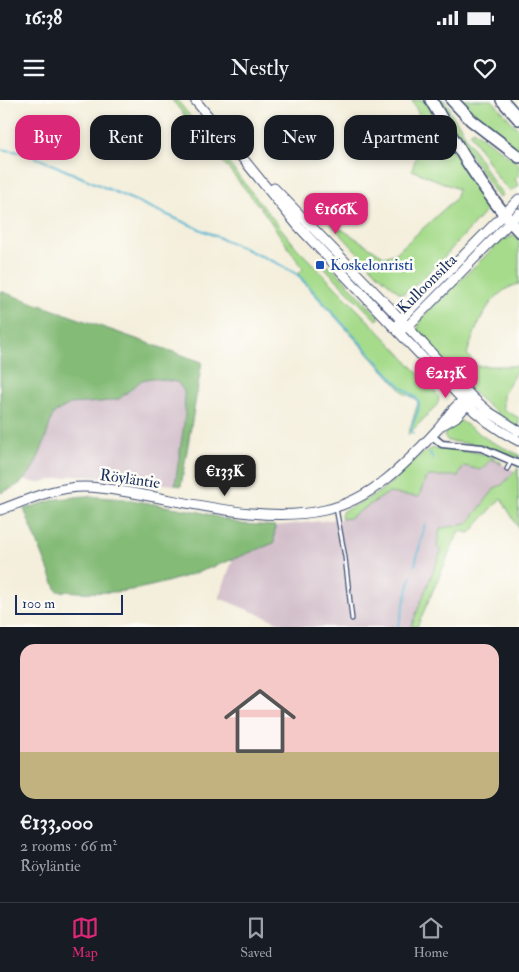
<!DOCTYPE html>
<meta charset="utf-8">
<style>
:root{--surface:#171b24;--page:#242831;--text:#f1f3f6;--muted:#9ea1a6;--line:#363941;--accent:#db2777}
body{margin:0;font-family:"IM FELL Double Pica",serif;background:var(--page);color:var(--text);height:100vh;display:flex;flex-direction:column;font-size:19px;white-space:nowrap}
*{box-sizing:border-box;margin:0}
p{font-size:16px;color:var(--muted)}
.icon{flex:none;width:28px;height:28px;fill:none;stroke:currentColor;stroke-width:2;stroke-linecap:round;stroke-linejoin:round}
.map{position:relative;height:527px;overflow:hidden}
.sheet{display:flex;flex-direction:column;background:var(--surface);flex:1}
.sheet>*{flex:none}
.top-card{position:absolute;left:15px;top:15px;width:490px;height:45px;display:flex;gap:10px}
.scale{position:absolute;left:15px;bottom:12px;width:108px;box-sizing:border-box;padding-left:5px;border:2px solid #1b2f5e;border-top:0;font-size:14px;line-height:18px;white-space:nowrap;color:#1b2f5e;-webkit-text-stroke:4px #fdfcf7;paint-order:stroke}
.price{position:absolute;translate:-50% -42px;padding:0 11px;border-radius:10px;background:var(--accent);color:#fff;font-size:16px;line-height:32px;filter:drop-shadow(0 1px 2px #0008)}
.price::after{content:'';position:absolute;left:50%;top:30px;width:15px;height:11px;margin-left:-8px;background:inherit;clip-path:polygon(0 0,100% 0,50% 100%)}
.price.current{background:#222;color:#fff}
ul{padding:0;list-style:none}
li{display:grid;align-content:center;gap:10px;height:265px;padding:0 20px}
li span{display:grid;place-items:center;height:155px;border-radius:15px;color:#555}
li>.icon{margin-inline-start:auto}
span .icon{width:90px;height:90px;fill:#fffc;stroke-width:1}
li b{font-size:21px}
.chip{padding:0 18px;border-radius:15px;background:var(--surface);box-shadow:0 2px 8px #0003;font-size:18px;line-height:45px}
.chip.current{background:var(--accent);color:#fff}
.status{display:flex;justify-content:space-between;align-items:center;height:35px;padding:0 25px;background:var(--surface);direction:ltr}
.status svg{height:14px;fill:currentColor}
header{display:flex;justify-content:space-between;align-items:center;height:65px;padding:0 20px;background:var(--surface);font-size:22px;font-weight:600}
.tab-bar{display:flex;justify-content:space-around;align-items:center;height:70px;border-top:1px solid var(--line);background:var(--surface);font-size:14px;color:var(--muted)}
.tab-bar a{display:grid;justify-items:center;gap:2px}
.tab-bar .current{color:var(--accent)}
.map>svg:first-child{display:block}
</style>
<div class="status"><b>16:38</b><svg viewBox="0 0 49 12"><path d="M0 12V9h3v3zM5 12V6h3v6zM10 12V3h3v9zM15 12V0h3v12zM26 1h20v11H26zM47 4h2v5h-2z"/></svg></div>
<header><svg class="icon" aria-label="menu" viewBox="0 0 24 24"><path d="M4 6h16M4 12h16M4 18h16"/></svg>Nestly<svg class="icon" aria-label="heart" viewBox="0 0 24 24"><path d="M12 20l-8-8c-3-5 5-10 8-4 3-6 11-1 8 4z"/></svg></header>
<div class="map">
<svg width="519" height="527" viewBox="0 0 519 527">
<rect width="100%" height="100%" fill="#fdfcf7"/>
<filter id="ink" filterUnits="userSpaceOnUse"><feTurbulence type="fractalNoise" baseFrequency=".02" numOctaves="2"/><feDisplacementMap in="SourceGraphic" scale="10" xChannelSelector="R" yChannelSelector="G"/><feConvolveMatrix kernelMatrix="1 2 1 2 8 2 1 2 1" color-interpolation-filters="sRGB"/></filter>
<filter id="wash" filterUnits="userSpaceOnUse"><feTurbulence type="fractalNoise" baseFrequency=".0096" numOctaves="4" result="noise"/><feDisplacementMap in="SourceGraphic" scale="20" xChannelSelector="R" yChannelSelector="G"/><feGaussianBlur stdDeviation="1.12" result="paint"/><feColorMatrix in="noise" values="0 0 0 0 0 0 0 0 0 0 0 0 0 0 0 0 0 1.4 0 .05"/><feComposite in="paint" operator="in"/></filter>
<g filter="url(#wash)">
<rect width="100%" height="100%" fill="#f4efdc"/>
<!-- industrial -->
<path fill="#d1bdc9" d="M151,278L177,282L184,290L185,317L175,385L76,375L37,383L25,380L37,360L53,314L70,304L101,302L119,299L142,280Z
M491,359L515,371L502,385L496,387L467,424L440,429L441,451L411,527H290L219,498L233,459L274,443L275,426L349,418L388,393L419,397L425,379L429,376H457L464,366Z"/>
<!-- green -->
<path fill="#a6db8b" stroke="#608574" d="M172,0H177L296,147L394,247L438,295L439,300L437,305L408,335L418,303L416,299L404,293L297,175L303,169L264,112Z
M412,0H426L455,54L490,106C477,121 415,192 401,194L378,174L327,120L385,157L396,153L455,99L458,89L412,70L425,28Z
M436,0H444L450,8L449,11L461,27L467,39L495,85L503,94L499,98L460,39Z
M458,0H492L519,30V52L464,7Z
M473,30L519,64V75L515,79L519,86L512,90H509L499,80L470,33Z
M513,136L519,138V184C488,191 476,228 467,254L477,266H519L503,295V309L519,318V328C479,304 450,269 418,235C417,224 422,219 428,211L502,140Z
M325,164L336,171L380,218L376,220L323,166Z
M457,321H461L490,341L519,355V358L480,345L448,341L444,336L446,332Z
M434,348C447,348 496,352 502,364L491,359L481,370L464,366L458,376H429L425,379L419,397L388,393L349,418L342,419L341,415L343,411C360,403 377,395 391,383C404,371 416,354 434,348Z
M518,368L519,429L501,398L470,433L459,431L417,527H411L441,451L437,447L440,428L467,424L496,387L502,385Z"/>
<!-- forest -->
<path fill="#84bb77" stroke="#50756a" d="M0,191L202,262L181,386L175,385L185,317L184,291L177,282L151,278L142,280L119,299L101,302L70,304L53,314C47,333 39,365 24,380C18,386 8,390 0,393Z
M85,396L125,399L200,412L241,424L275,426L274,443C228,461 180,482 131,490C107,494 82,492 57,491L24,409L57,399Z"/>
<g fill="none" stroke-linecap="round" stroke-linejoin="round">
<!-- stream -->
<path stroke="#54b5d2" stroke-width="2" d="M0,49L26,53L277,163L298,175L395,281C418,303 427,294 411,328L413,334
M430,353L433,359
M415,465L425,424
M398,527L411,477"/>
</g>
</g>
<g filter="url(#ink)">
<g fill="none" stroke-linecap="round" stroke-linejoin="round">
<!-- lane casing -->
<g stroke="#3c4c71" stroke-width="5.5">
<path id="lane" d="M507,369L512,360
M336,408L345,457L352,519"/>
</g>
<!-- street casing -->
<g stroke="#3c4c71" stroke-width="9">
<path id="street" d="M432,336L442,344L482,348L519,364"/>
</g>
<!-- secondary casing -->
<g stroke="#3c4c71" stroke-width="11">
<path id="secondary" d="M195,0L298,126L463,300C480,318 497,330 519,341
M274,88L392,210L472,297L489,312L519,331
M398,225L400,220L519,99
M402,229L407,227L519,113
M444,324L456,317L470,302
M0,410C27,400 55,387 84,387C104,387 125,392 144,395C201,405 267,423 325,410C371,400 406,364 437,330C450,316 453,303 472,297"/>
</g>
<!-- highway casing -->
<g stroke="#3c4c71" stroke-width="14">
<path id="highway" d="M431,0C457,46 483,92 519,131
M452,0L471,20L519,57
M502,0L519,19"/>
</g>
<!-- lane -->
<use href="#lane" stroke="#fff" stroke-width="3"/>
<!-- street -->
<use href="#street" stroke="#fff" stroke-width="6"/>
<!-- secondary -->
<use href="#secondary" stroke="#fff" stroke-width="9"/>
<!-- highway -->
<use href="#highway" stroke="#fff" stroke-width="11"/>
</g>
</g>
<!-- markers -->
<rect fill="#1a4fb4" stroke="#fdfcf7" stroke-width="2" x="315" y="160" width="10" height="10" rx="2.5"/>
<g text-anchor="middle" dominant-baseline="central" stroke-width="5" stroke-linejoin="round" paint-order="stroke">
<!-- transit labels -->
<g font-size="16" fill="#164399" stroke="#fdfcf7" text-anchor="start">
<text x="330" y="165">Koskelonristi</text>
</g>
<!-- street labels -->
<g font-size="16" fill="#1b2f5e" stroke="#fdfcf7">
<text transform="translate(427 184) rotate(-45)">Kulloonsilta</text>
<text transform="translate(130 379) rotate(8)">Röyläntie</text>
</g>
</g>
</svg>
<div class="scale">100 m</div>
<b class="price" style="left:336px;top:135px">€166K</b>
<b class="price" style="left:446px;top:299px">€213K</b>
<b class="price current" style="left:225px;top:397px">€133K</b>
<div class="top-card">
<a class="chip current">Buy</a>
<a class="chip">Rent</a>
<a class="chip">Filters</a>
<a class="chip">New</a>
<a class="chip">Apartment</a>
</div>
</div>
<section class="sheet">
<ul>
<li><span style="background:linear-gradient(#f6c9c9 70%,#c2b280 0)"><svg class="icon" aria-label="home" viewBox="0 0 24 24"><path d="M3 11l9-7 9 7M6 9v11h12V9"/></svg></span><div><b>€133,000</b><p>2 rooms · 66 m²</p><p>Röyläntie</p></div></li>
</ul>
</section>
<nav class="tab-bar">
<a class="current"><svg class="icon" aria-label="map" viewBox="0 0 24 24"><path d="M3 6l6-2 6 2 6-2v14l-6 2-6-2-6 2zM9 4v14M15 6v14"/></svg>Map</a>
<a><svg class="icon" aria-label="saved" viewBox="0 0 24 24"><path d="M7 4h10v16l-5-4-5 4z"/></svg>Saved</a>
<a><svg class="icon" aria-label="home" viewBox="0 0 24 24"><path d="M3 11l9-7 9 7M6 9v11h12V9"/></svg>Home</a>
</nav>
